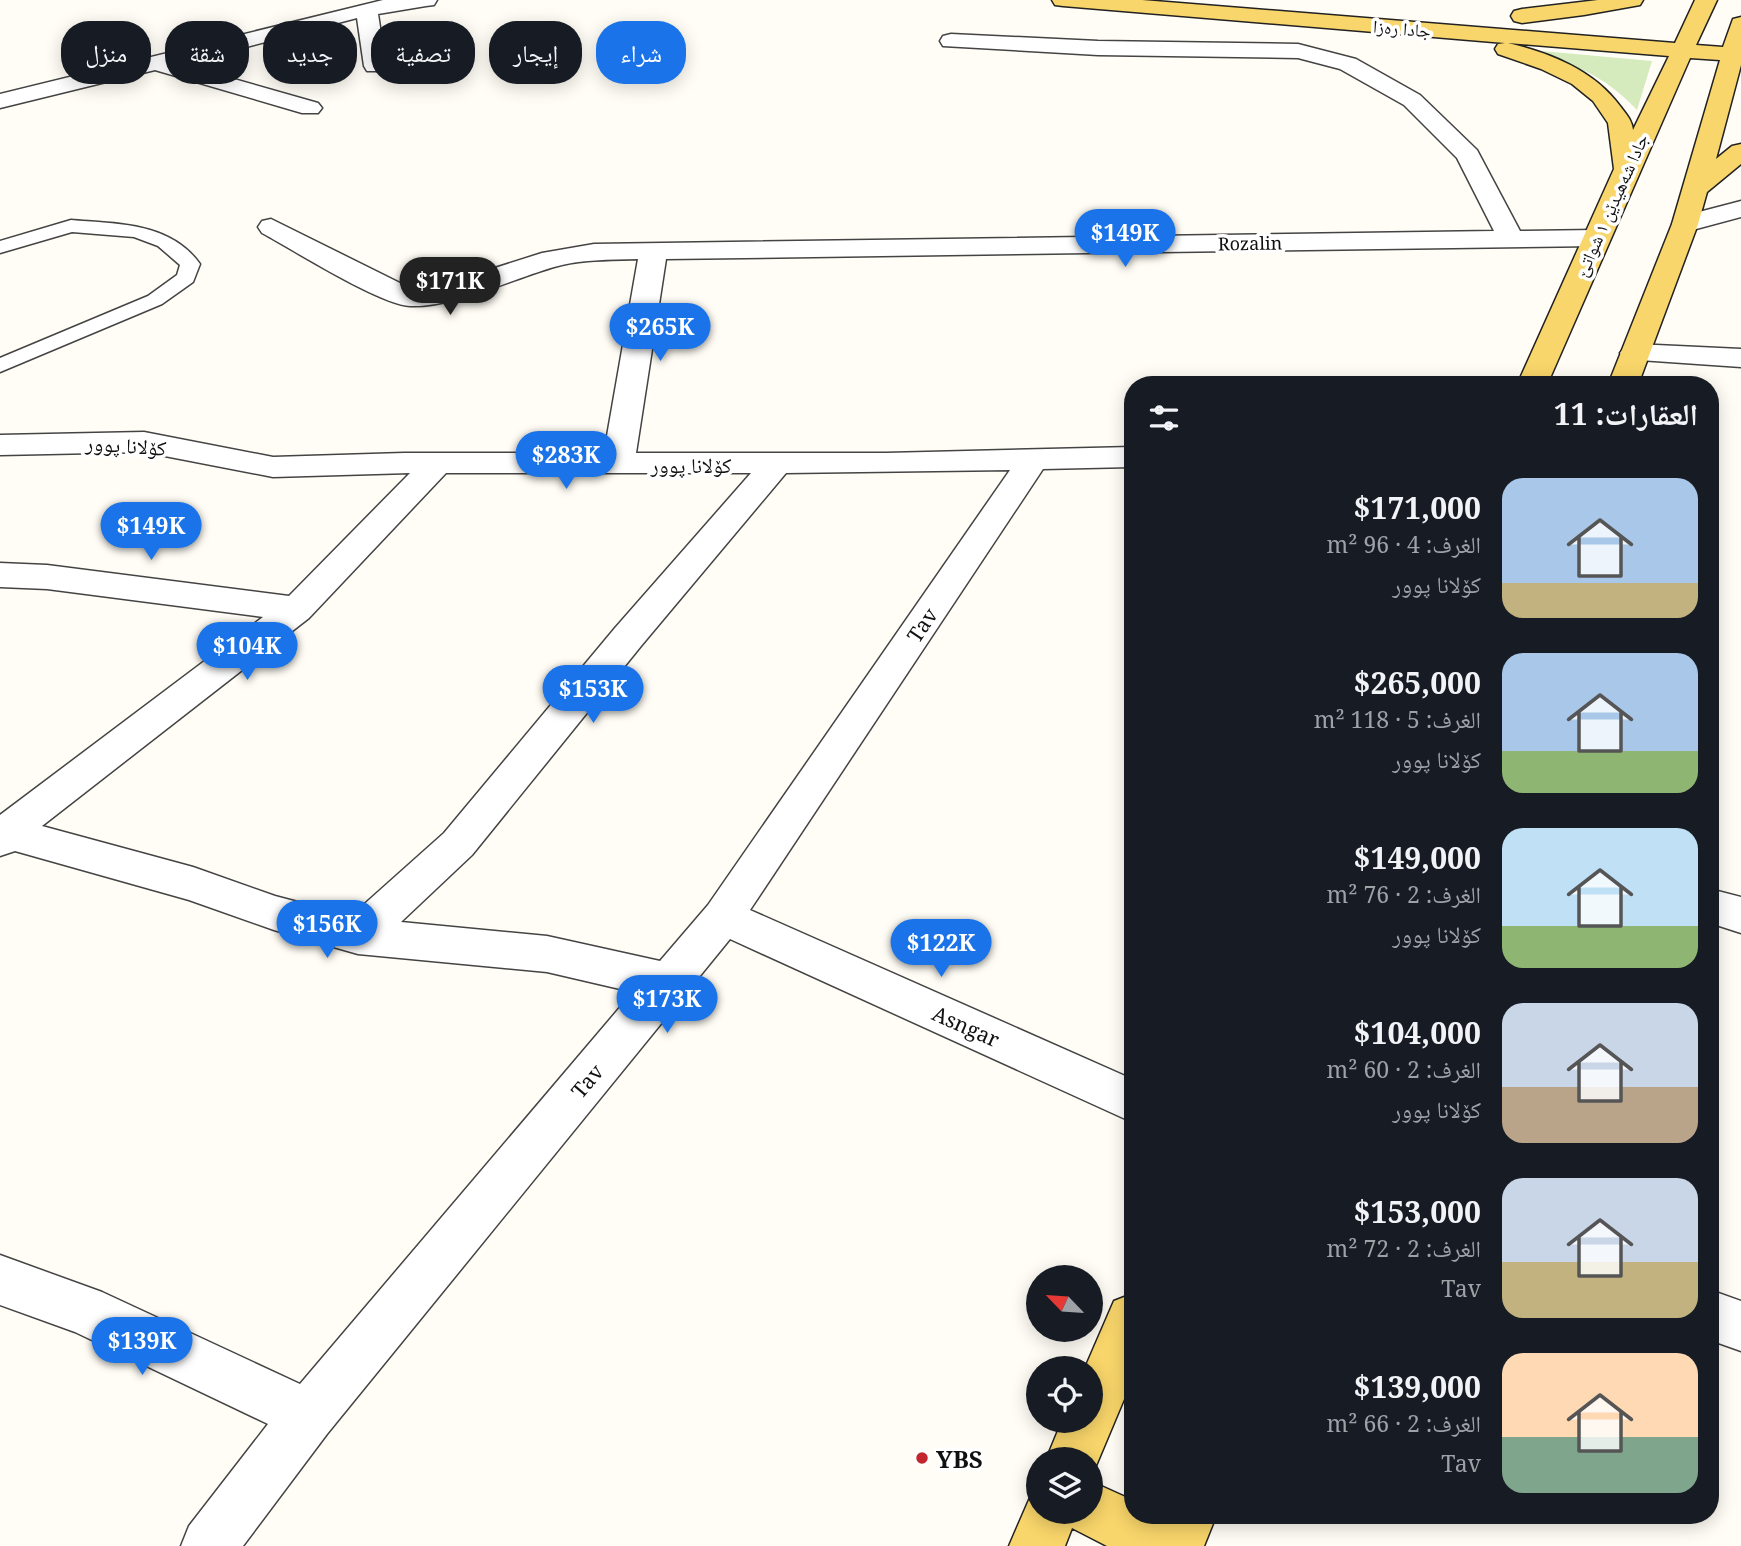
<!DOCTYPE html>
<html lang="ar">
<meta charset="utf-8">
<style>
:root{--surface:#171b24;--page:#20242c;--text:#f1f3f6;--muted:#9ea1a6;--accent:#1a73e8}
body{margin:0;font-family:"Noto Serif","Noto Naskh Arabic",serif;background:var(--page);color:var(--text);direction:rtl;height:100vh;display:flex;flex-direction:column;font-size:26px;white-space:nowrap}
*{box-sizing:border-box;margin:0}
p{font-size:23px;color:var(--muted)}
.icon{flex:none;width:38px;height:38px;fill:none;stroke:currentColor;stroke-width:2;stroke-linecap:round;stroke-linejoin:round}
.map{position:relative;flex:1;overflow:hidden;direction:ltr}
.sheet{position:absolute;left:1124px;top:376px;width:595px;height:1148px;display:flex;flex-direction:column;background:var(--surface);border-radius:28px;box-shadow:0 4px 18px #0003;direction:rtl}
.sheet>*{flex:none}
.hud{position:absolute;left:21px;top:21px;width:665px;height:63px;direction:rtl;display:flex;gap:14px}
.needle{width:46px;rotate:295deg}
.buttons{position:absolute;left:1026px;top:1265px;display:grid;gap:14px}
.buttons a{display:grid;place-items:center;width:77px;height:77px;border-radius:50%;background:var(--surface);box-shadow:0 4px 18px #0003;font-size:35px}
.price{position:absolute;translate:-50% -60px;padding:0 16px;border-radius:24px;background:var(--accent);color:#fff;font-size:23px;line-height:46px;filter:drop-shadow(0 2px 4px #0008)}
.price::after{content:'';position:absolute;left:50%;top:42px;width:21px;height:16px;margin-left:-10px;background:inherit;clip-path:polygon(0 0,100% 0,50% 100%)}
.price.active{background:#222;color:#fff}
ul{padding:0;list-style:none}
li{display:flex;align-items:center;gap:21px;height:175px;padding:0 21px}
li span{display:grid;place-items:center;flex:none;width:196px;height:140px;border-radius:21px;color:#555}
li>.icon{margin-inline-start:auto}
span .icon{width:84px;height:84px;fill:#fffc;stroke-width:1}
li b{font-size:30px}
h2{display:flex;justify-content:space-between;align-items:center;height:84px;padding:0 21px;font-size:30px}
.pill{padding:0 24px;border-radius:28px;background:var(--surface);box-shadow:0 4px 18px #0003;font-size:24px;line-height:63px}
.pill.active{background:var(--accent);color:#fff}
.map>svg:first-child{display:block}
</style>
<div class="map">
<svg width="1741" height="1546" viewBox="0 0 1741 1546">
<rect width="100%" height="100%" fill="#fffdf5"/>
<!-- green -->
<path fill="#d5ebbd" d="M1531,50L1652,61L1637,110C1603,74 1576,66 1531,50Z"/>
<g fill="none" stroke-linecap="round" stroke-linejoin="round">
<!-- service casing -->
<g stroke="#444" stroke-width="3">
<path id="service" d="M71,220C117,224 170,222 200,264L193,282L162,304L0,372V358L148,296L177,275L180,265L158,246L134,237L72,232L0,253V241Z"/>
</g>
<!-- minor casing -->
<g stroke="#444" stroke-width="3">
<path id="minor" d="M383,0H437L434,5L426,6L378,14L386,66L383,71H367L364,66L357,18L181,64L318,103L322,108L318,113H302L155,70L0,108V94Z
M951,34L1098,41L1298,44L1356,59L1420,95L1477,150L1520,231L1596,230L1605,232L1609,238L1605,244L1596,246L666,259L636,453H886L1132,447V467L1043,469L750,910L1132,1079V1122L730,939L327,1434L243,1546H181L189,1526L268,1424L75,1332L0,1305V1255L102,1292L300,1384L633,992L547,972L358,954L274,930L189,900L15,851L0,856V815L263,617L47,589L0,587V563L47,565L289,596L410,473L273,477L144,452L0,455V435L144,432L273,457L404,453H604L638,259C610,260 581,259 554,267C513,279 451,308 410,306C380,305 292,249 262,233L258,227L262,221L271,219L412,289L435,287L542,253L594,244L1494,231L1457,158L1404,105L1340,69L1298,58L1098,55L943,46L940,41L943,36ZM1010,470L708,905L660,961L547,936L401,922L472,855L641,646L786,473ZM446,473H751L615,628L444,833L351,916L275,896L193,867L42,826L309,618Z
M1741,201V217L1685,232L1676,230L1672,224L1676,218Z
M1635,344L1741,349V367L1625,359L1620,353L1625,347Z
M1710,889L1741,897V933L1710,923Z
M1710,1290L1741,1301V1351L1710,1340Z"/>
</g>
<!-- primary casing -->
<g stroke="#222" stroke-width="3">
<path id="primary" d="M1052,0H1142L1675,43L1695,0H1717L1696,45L1723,47L1733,19L1741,17V65L1716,159L1732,146L1741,144V164L1707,192L1698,224L1638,385H1608L1672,224L1720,60L1690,58L1547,385H1517L1614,169L1608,123L1593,101L1572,84L1541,69L1498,54L1495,49L1498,44L1505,43L1063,6L1055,5ZM1508,43L1669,56L1633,130C1632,120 1626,114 1620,106C1594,70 1550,53 1508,43Z
M1598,0H1643L1640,5L1584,15L1522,23L1514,21L1511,16L1514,11L1522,9Z
M1132,1294V1380L1090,1480V1460H1046L1062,1421H1090V1368H1085L1114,1301Z
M1090,1481L1132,1500V1516H1216L1204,1546H1107L1072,1528L1065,1546H1009L1032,1493L1038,1490V1512H1090Z"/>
</g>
<!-- service -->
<use href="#service" fill="#fff" fill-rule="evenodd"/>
<!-- minor -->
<use href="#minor" fill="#fff" fill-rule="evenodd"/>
<!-- primary -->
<use href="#primary" fill="#f9d66b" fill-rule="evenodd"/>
</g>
<!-- markers -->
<circle fill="#c4262e" stroke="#fff" stroke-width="2.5" cx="922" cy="1458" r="7"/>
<g text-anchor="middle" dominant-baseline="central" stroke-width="7" stroke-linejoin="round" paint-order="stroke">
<!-- far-street labels -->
<g font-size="18" fill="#111" stroke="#fff">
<text transform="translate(1402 28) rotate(5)">جادا ره‌زا</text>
<text transform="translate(1611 205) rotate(-66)">جادا شەهیدێن ١ شواتێ</text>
<text transform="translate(1250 243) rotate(-1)">Rozalin</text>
</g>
<!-- street labels -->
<g font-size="21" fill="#111" stroke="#fff">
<text transform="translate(126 445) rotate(4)">کۆلانا پوور</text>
<text x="691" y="465">کۆلانا پوور</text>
<text transform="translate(922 625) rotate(-56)">Tav</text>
<text transform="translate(966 1026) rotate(24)">Asngar</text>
<text transform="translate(587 1081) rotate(-50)">Tav</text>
</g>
<!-- near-poi labels -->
<g font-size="24" font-weight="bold" fill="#111" stroke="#fff" text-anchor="start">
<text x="936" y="1458">YBS</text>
</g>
</g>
</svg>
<div class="buttons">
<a><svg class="needle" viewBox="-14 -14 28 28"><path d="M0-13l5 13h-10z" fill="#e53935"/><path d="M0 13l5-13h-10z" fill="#9ea1a6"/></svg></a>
<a><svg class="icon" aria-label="locate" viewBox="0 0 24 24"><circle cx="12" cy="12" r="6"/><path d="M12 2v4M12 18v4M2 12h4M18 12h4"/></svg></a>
<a><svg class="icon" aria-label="layers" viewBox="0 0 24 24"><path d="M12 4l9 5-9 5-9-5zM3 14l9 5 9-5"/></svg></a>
</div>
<b class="price" style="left:1125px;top:269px">$149K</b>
<b class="price active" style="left:450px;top:317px">$171K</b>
<b class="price" style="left:660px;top:363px">$265K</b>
<b class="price" style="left:566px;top:491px">$283K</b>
<b class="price" style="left:151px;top:562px">$149K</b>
<b class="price" style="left:247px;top:682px">$104K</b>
<b class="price" style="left:593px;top:725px">$153K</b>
<b class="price" style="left:327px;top:960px">$156K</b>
<b class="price" style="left:941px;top:979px">$122K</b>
<b class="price" style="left:667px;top:1035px">$173K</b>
<b class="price" style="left:142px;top:1377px">$139K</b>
<div class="hud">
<a class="pill active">شراء</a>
<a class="pill">إيجار</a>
<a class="pill">تصفية</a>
<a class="pill">جديد</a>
<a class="pill">شقة</a>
<a class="pill">منزل</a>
</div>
<section class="sheet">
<h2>العقارات: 11<svg class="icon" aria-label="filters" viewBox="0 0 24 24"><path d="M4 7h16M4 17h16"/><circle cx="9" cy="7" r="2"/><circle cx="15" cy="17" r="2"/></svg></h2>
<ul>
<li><span style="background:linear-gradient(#a9c7e8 75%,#c2b280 0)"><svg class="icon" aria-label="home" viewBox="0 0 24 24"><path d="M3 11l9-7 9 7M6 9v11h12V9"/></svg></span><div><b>$171,000</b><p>الغرف: 4 · 96 m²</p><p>کۆلانا پوور</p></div></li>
<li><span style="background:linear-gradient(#a9c7e8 70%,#8fb573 0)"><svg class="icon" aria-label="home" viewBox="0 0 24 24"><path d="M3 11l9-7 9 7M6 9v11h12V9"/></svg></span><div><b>$265,000</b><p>الغرف: 5 · 118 m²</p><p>کۆلانا پوور</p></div></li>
<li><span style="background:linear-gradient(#bfe0f5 70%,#8fb573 0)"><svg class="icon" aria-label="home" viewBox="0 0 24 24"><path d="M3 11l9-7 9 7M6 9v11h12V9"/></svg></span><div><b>$149,000</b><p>الغرف: 2 · 76 m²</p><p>کۆلانا پوور</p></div></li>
<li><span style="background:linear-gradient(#c9d6e8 60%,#b9a48a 0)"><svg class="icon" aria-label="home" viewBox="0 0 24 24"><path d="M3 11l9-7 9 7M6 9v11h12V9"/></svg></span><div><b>$104,000</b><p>الغرف: 2 · 60 m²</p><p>کۆلانا پوور</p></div></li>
<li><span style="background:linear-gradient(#c9d6e8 60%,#c2b280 0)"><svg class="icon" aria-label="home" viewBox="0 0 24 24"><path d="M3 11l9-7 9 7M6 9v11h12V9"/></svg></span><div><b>$153,000</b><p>الغرف: 2 · 72 m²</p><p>Tav</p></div></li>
<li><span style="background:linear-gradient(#ffd9b3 60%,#7fa58c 0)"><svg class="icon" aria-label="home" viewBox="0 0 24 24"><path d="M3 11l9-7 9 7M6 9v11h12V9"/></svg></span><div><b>$139,000</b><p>الغرف: 2 · 66 m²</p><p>Tav</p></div></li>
</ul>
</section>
</div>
